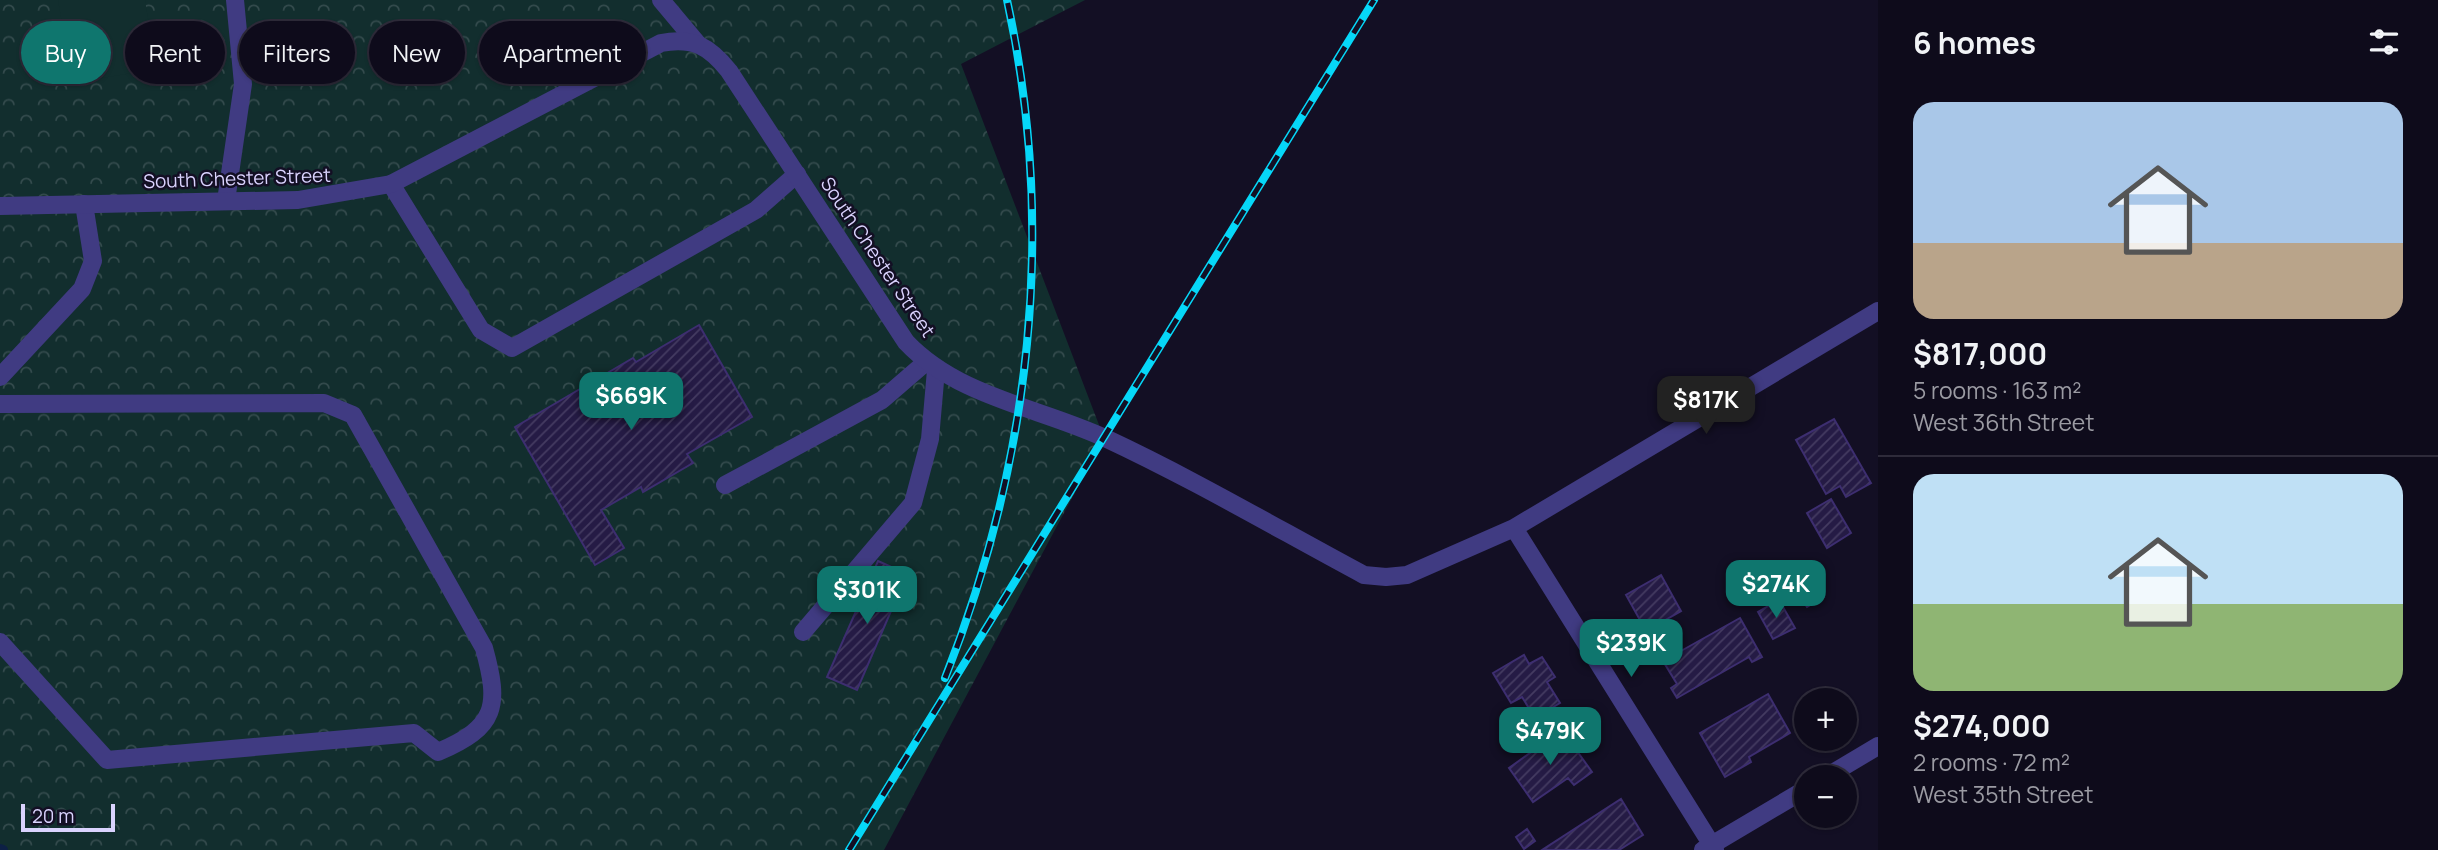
<!DOCTYPE html>
<meta charset="utf-8">
<style>
:root{--surface:#0e0b1b;--page:#1c1928;--text:#f1f3f6;--muted:#9b9ba3;--line:#2e2b3a;--accent:#0f766e}
body{margin:0;font-family:Manrope,sans-serif;background:var(--page);color:var(--text);height:100vh;display:flex;flex-direction:column;font-size:26px;white-space:nowrap}
*{box-sizing:border-box;margin:0}
p{font-size:23px;color:var(--muted)}
.icon{flex:none;width:38px;height:38px;fill:none;stroke:currentColor;stroke-width:2;stroke-linecap:round;stroke-linejoin:round}
.map{position:relative;flex:1;overflow:hidden}
.side{display:flex;flex-direction:column;background:var(--surface);width:560px}
.side>*{flex:none}
.guide{position:absolute;left:21px;top:21px;width:665px;height:63px;display:flex;gap:14px}
.tools{position:absolute;left:1794px;top:688px;display:grid;gap:14px}
.tools a{display:grid;place-items:center;width:63px;height:63px;border-radius:50%;background:var(--surface);box-shadow:0 2px 5px #0004,0 0 0 2px var(--line);font-size:35px}
.scale{position:absolute;left:21px;bottom:18px;width:94px;box-sizing:border-box;padding-left:7px;border:4px solid #dad3fe;border-top:0;font-size:19px;line-height:24px;white-space:nowrap;color:#dad3fe;-webkit-text-stroke:5px #130f24;paint-order:stroke}
.price{position:absolute;translate:-50% -60px;padding:0 16px;border-radius:14px;background:var(--accent);color:#fff;font-size:23px;line-height:46px;filter:drop-shadow(0 2px 4px #0008)}
.price::after{content:'';position:absolute;left:50%;top:42px;width:21px;height:16px;margin-left:-10px;background:inherit;clip-path:polygon(0 0,100% 0,50% 100%)}
.price.current{background:#222;color:#fff}
ul{padding:0;list-style:none}
li{display:grid;align-content:center;gap:14px;height:371px;padding:0 35px}
li+li{border-top:2px solid var(--line)}
li span{display:grid;place-items:center;height:217px;border-radius:21px;color:#555}
li>.icon{margin-inline-start:auto}
span .icon{width:126px;height:126px;fill:#fffc;stroke-width:1}
li b{font-size:30px}
h2{display:flex;justify-content:space-between;align-items:center;height:84px;padding:0 35px;font-size:30px}
.chip{padding:0 24px;border-radius:32px;background:var(--surface);box-shadow:0 2px 5px #0004,0 0 0 2px var(--line);font-size:24px;line-height:63px}
.chip.current{background:var(--accent);color:#fff}
main{display:flex;flex:1;min-height:0}
.map>svg:first-child{display:block}
</style>
<main>
<div class="map">
<svg width="1878" height="850" viewBox="0 0 1878 850">
<defs>
<pattern id="forest-crowns" width="20" height="18" patternUnits="userSpaceOnUse" patternTransform="scale(1.75)"><rect width="20" height="18" fill="#122e2e"/><path d="M2 6a3 3 0 1 1 6 0M12 15a3 3 0 1 1 6 0" fill="none" stroke="#344b4d"/></pattern>
<pattern id="building-hatch" width="6" height="6" patternUnits="userSpaceOnUse" patternTransform="scale(1.75)"><rect width="6" height="6" fill="#251b45"/><path d="M-1 1l2-2M0 6l6-6M5 7l2-2" fill="none" stroke="#443b61"/></pattern>
</defs>
<rect width="100%" height="100%" fill="#130f24"/>
<!-- forest -->
<path fill="url(#forest-crowns)" d="M0,0H1085L961,64L1104,438L884,850H0Z"/>
<!-- garden -->
<path fill="#122e2e" d="M58,0H145L156,69L72,83Z"/>
<g fill="none" stroke-linecap="round" stroke-linejoin="round">
<!-- stream -->
<path stroke="#0d2045" stroke-width="10" d="M0,849L3,850"/>
</g>
<!-- building -->
<path fill="url(#building-hatch)" stroke="#3d2e70" stroke-width="2" d="M699,325L752,417L687,454L693,463L643,492L641,487L601,510L624,548L595,565L515,427L633,358L636,362Z
M1834,419L1871,483L1846,497L1840,486L1826,494L1796,440Z
M1831,499L1851,533L1827,548L1807,513Z
M878,561L907,574L857,690L827,677Z
M1661,575L1681,611L1646,631L1626,595Z
M1814,581L1824,597L1807,607L1797,592Z
M1779,600L1795,628L1773,639L1758,612Z
M1740,618L1762,657L1752,662L1749,657L1677,698L1671,688L1677,684L1663,661Z
M1524,655L1529,664L1542,657L1555,677L1547,682L1560,703L1535,718L1522,697L1511,703L1493,673Z
M1768,694L1790,733L1749,757L1751,762L1725,777L1700,733Z
M1562,730L1592,772L1574,785L1568,778L1533,802L1509,768Z
M1621,799L1643,835L1619,850H1542Z
M1527,829L1535,841L1524,849L1516,837Z"/>
<g fill="none" stroke-linecap="round" stroke-linejoin="round">
<!-- service -->
<path stroke="#403b82" stroke-width="18" d="M661,0L697,43
M391,184L481,330L512,348L756,210L797,174
M226,201L243,84L235,0
M0,377L82,289L93,261L84,204
M0,404L324,403L353,415L484,648C500,706 497,727 438,752L414,733L107,760L0,642
M725,485L882,400L926,362
M803,632L913,503L930,439L936,370"/>
<!-- minor -->
<path stroke="#403b82" stroke-width="18" d="M0,206L298,200L391,184L661,43C693,37 709,46 729,71L906,342C958,397 1038,407 1105,438C1193,479 1278,529 1364,575L1386,577L1407,575L1514,528L1878,311
M1514,528L1715,850
M1826,777L1878,746
M1703,850L1806,789"/>
<!-- rail casing -->
<g stroke="#06d7f8" stroke-width="8">
<path id="rail" d="M945,678C1031,461 1057,229 1007,0
M849,850L1374,0"/>
</g>
<!-- rail -->
<use href="#rail" stroke="#130f24" stroke-width="5" stroke-dasharray="16" stroke-linecap="butt"/>
</g>
<g text-anchor="middle" dominant-baseline="central" stroke-width="5" stroke-linejoin="round" paint-order="stroke">
<!-- street labels -->
<g font-size="19" fill="#dad3fe" stroke="#130f24">
<text transform="translate(237 178) rotate(-2)">South Chester Street</text>
<text transform="translate(878 257) rotate(56)">South Chester Street</text>
</g>
</g>
</svg>
<div class="tools">
<a>+</a>
<a>−</a>
</div>
<div class="scale">20 m</div>
<b class="price" style="left:631px;top:432px">$669K</b>
<b class="price current" style="left:1706px;top:436px">$817K</b>
<b class="price" style="left:1776px;top:620px">$274K</b>
<b class="price" style="left:867px;top:626px">$301K</b>
<b class="price" style="left:1631px;top:679px">$239K</b>
<b class="price" style="left:1550px;top:767px">$479K</b>
<div class="guide">
<a class="chip current">Buy</a>
<a class="chip">Rent</a>
<a class="chip">Filters</a>
<a class="chip">New</a>
<a class="chip">Apartment</a>
</div>
</div>
<section class="side">
<h2>6 homes<svg class="icon" aria-label="filters" viewBox="0 0 24 24"><path d="M4 7h16M4 17h16"/><circle cx="9" cy="7" r="2"/><circle cx="15" cy="17" r="2"/></svg></h2>
<ul>
<li><span style="background:linear-gradient(#a9c7e8 65%,#b9a48a 0)"><svg class="icon" aria-label="home" viewBox="0 0 24 24"><path d="M3 11l9-7 9 7M6 9v11h12V9"/></svg></span><div><b>$817,000</b><p>5 rooms · 163 m²</p><p>West 36th Street</p></div></li>
<li><span style="background:linear-gradient(#bfe0f5 60%,#8fb573 0)"><svg class="icon" aria-label="home" viewBox="0 0 24 24"><path d="M3 11l9-7 9 7M6 9v11h12V9"/></svg></span><div><b>$274,000</b><p>2 rooms · 72 m²</p><p>West 35th Street</p></div></li>
</ul>
</section>
</main>
